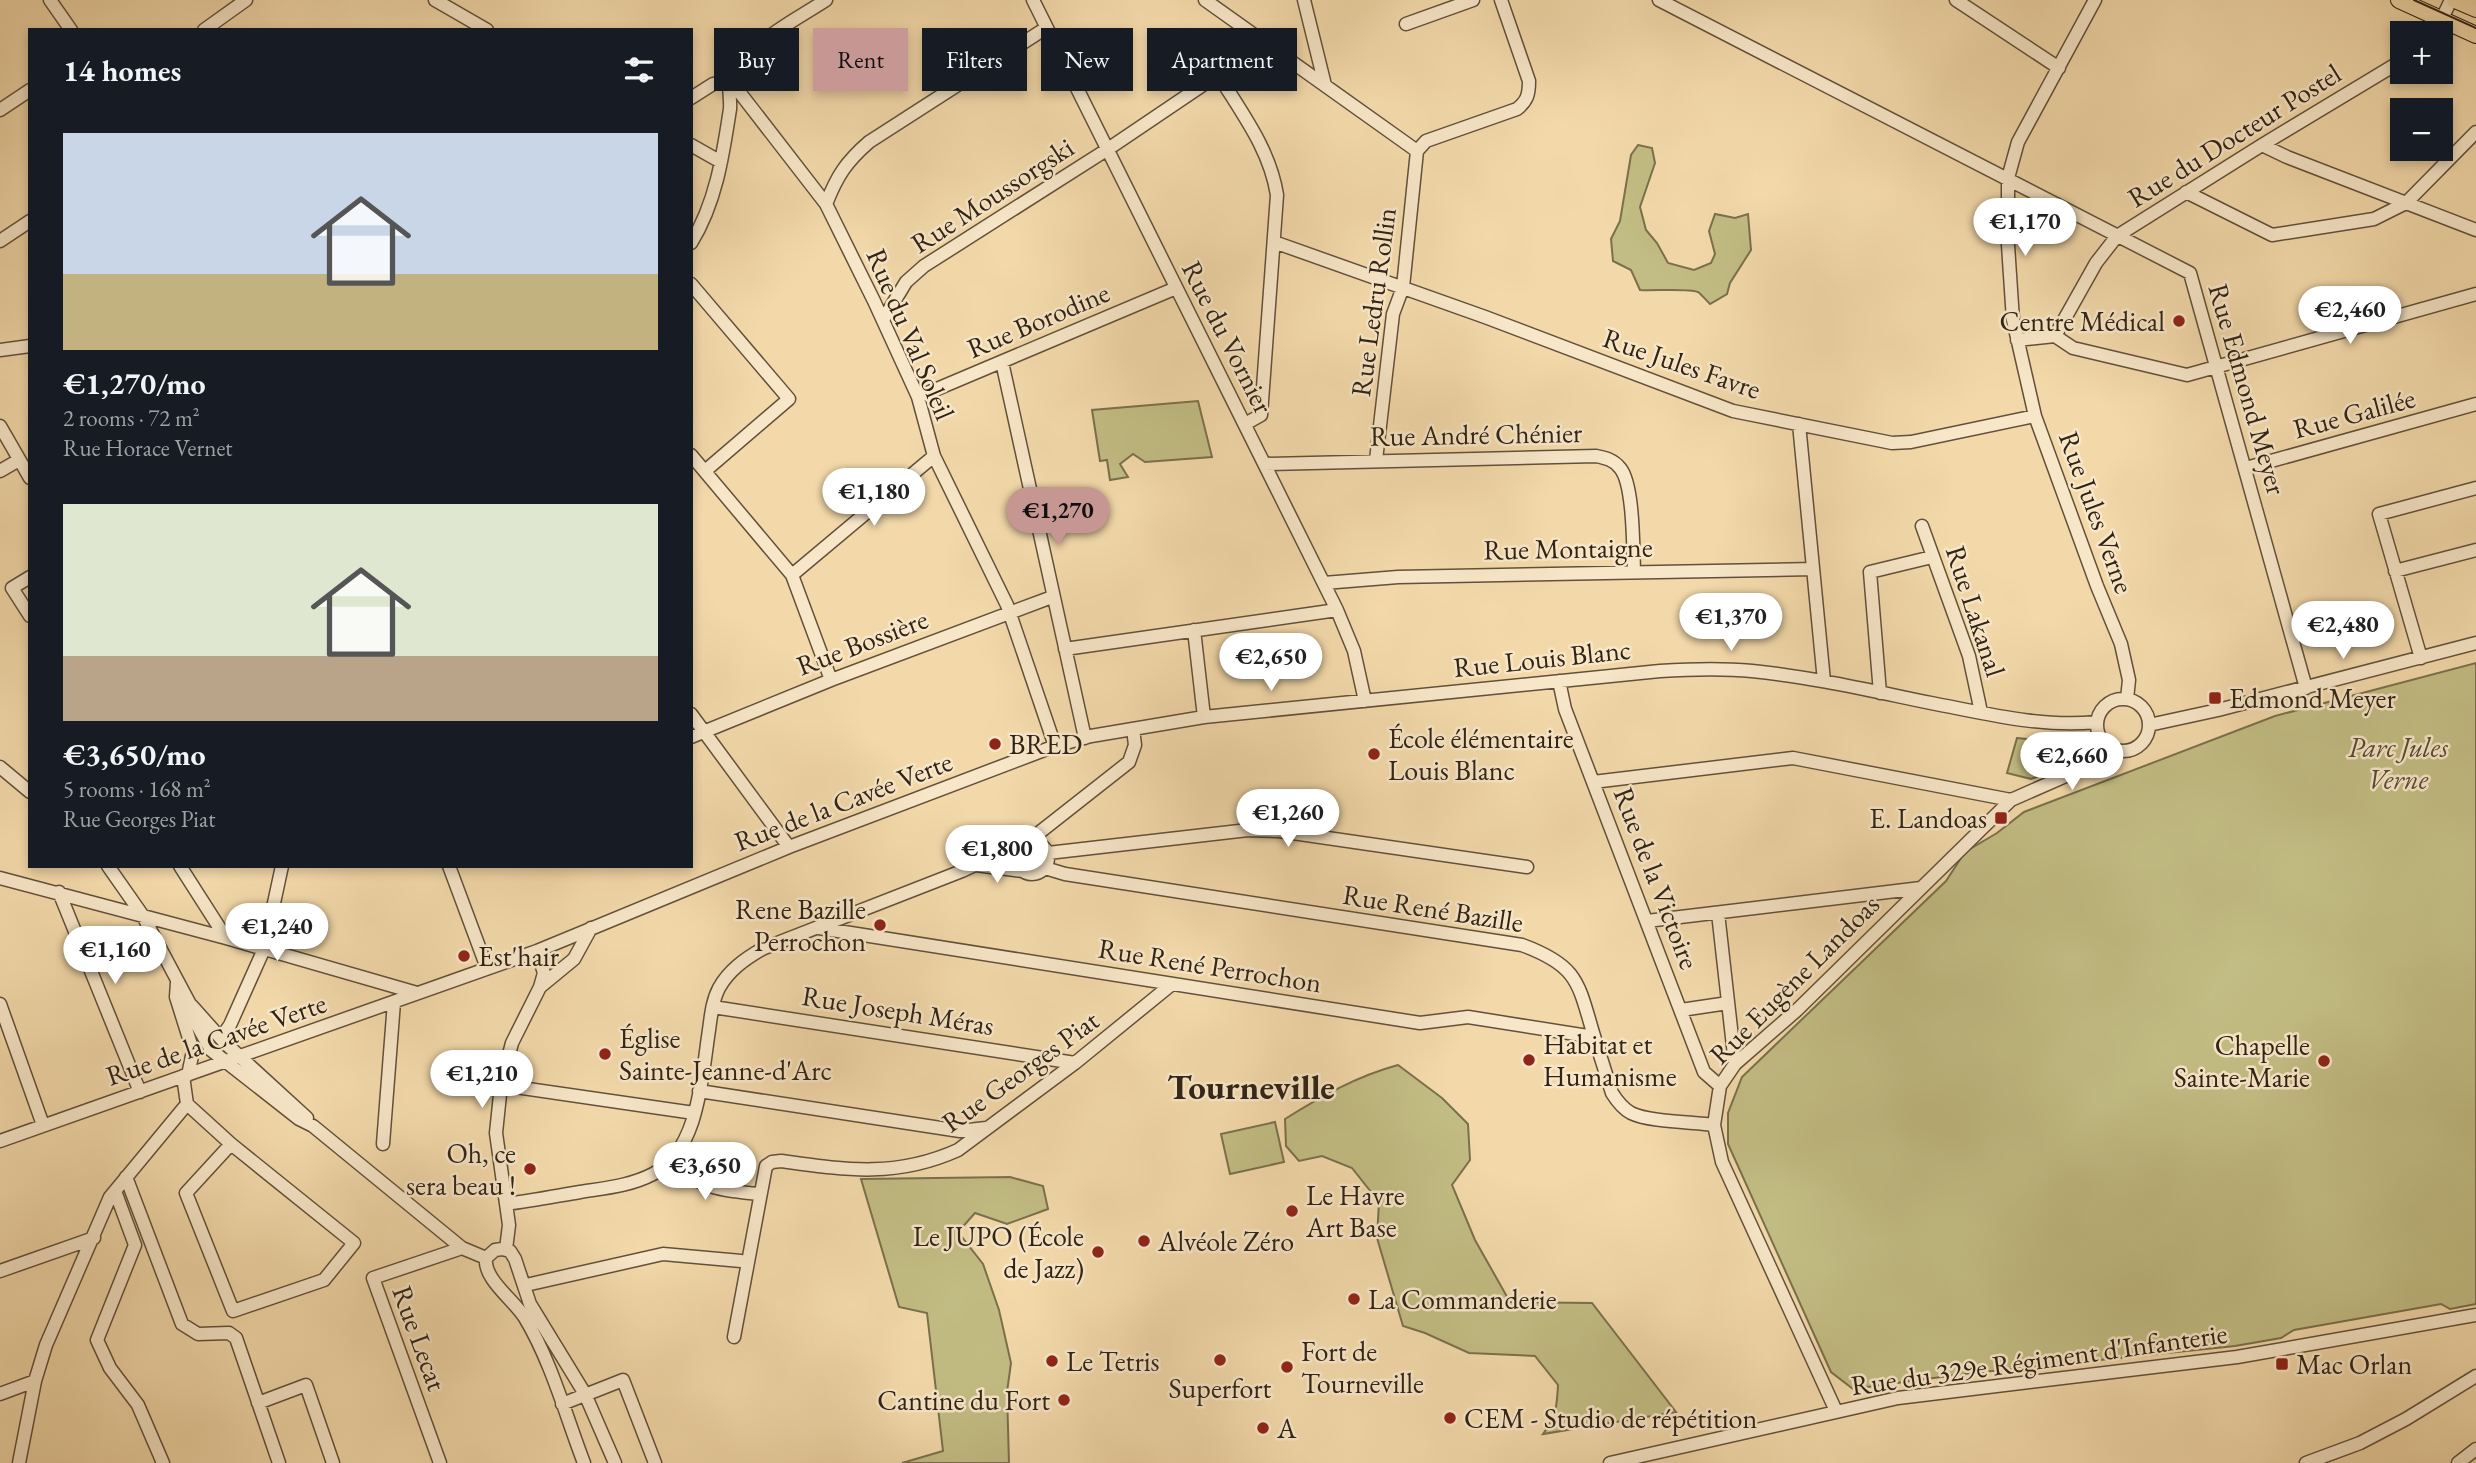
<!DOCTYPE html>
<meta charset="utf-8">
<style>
:root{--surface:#171b24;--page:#20242c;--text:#f1f3f6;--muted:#9ea1a6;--accent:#c59692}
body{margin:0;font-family:"EB Garamond",serif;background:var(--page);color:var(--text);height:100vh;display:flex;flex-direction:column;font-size:26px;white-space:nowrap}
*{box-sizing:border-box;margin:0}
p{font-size:23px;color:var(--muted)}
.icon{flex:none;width:38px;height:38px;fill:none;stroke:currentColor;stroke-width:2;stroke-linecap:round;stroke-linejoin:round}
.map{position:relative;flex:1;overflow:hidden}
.details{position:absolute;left:28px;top:28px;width:665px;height:840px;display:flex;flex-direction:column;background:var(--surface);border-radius:0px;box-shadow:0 4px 10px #0003}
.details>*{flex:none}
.top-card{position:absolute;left:714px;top:28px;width:665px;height:63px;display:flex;gap:14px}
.controls{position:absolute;left:2390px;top:21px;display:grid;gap:14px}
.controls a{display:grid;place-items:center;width:63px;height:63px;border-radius:0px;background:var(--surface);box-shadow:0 4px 10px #0003;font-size:35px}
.price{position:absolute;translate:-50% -60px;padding:0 16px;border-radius:24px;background:#fff;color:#222;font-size:23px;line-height:46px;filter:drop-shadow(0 2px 4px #0008)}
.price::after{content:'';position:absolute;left:50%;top:42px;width:21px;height:16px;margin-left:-10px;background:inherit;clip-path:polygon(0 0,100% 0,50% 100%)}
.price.on{background:var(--accent);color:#111}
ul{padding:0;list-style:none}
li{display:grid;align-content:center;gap:14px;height:371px;padding:0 35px}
li span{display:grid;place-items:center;height:217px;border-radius:0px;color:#555}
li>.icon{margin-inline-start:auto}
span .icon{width:126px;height:126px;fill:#fffc;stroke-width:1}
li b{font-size:30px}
h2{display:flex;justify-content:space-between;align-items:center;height:84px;padding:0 35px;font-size:30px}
.pill{padding:0 24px;border-radius:0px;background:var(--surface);box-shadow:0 4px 10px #0003;font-size:24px;line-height:63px}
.pill.on{background:var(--accent);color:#111}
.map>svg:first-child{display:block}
</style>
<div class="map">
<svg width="2476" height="1463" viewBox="0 0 2476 1463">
<rect width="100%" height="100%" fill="#f3d9aa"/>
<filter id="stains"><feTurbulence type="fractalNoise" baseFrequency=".00286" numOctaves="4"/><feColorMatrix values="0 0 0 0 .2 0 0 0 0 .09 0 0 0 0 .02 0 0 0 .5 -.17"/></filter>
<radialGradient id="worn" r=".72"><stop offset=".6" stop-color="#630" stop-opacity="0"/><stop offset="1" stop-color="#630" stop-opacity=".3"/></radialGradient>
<!-- green -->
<path fill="#c2bd84" stroke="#7a704c" stroke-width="2" d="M1638,145L1652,148L1655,163L1640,207L1646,230L1657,243L1668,263L1694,270L1711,263L1715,254L1709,231L1715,214L1735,218L1748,214L1751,250L1730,283L1727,294L1710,304C1707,301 1702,295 1698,292C1689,288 1652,291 1640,290L1631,270L1613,261L1611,239L1620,221L1631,155Z
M1198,401L1212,457L1145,462L1133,454L1120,464L1128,477L1110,480L1107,460L1100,461L1092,410Z
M2476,663V1304L2450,1309L2441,1304L2294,1330L2281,1338L2235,1346L1963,1374L1853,1389L1831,1372L1728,1144V1113L1742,1077L1946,881L1965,852L1997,833L2024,812L2275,716Z
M2017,738L2068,743L2065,766L2031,779L2007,773Z
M1398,1065L1442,1098L1468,1124L1470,1160L1452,1185L1475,1240L1510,1302L1592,1303L1676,1412L1543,1434C1556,1416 1557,1407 1558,1385L1535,1356L1469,1353L1425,1333L1403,1326L1377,1238L1379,1202L1352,1168L1322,1156L1299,1161L1286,1146L1285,1119C1320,1097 1357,1076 1398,1065Z
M1275,1122L1284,1162L1230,1174L1221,1134Z
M1010,1177L1043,1186L1048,1209L1007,1224L975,1213L958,1232L983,1264L999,1310L1011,1363L1007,1392L1009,1463H902L943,1451L927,1313L899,1307L861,1179Z"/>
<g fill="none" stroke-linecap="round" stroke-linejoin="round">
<!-- minor casing -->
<g stroke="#62503a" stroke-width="15">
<path id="minor" d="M50,0L71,30
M435,0L487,30
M1033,0L1337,610L1354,651L1365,701
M1205,0L1417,151
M1304,0L1325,85
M1659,0L2190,273L2306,688
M1956,0L2059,68
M2095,0L2018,142L2008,178V245L2013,320L2035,416L2097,586L2121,644L2129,680L2127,699
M1406,24L1473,0
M204,30L246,0
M2435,33L2451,0
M1219,76C1243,115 1270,150 1277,195L1261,415L1245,424
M730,80L826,204L874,301L918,397L934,456L1007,605L1055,746
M691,98L713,84L730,80
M0,110L30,90
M691,145L721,162
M2262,145L2287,157L2476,230
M1417,151L1426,141L1517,109C1527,101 1529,95 1529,81L1501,0
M2186,192L2272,235L2374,219L2406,203L2476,132
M826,204C837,176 846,162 869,142L1046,28
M0,241L30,221
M1274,242L1485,317L1733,411L1892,443L1911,442L2035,416
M691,243C716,203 723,155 730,109C731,100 727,86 732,78C749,42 794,21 826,0
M691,284L789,399L705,471
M883,320L906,282L924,266L1108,149L1265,43
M2055,336L2073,348L2187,375L2476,294
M2017,340L2055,336L2096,263L2117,236L2262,145L2403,60
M0,350L30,346
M1002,362L1085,738
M918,397L1176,288
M1799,424L1824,681
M0,426L30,478
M691,455L792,575L831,680
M1376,460L1393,314L1403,287L1417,151
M1266,464L1596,456C1606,458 1614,460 1620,468C1634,484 1633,549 1634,571
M2246,468L2476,404
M0,471L19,460
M1922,526L1969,656L1981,712
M2395,571L2476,550
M792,575L934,456
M30,577L12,588L30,616
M1324,583L1398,577L1813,569
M1194,630L1204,717
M1065,649L1337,610
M2421,658L2379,514L2476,488
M1559,681L1565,709L1704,1072L1720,1086
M1880,693L1870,572L1932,557
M2097 725a26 26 0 1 1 52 0a26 26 0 1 1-52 0Z
M691,714L789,847
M2149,725L2218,710L2476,643
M691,737L831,680L1052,597
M0,767L30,792
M1593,782L1793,758L2011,800
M1033,842L1040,832L1129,762L1135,745L1133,729
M1016 858a16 16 0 1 1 32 0a16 16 0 1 1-32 0Z
M1048,853L1248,830L1279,831L1527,867
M976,865L1023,871
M108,866L143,916L191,1006L196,1023L211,1050L299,1119L313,1126L462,1248L486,1258
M180,866L226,938
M449,866L487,968
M1045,868L1065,874L1522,945C1579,966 1578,983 1594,1036C1600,1055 1606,1074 1612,1093C1617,1101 1622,1108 1631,1113C1649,1122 1692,1122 1714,1125
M0,878L226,938L417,993
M59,892L140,1092
M1718,913L1735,1064
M1647,921L1921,888
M819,928L1420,1023L1468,1017L1594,1037
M177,982L176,997L193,1051L188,1075
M540,987L574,959L591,928
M0,1004L43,1125
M192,1006L225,1043L307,1118
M713,1007L1075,1063
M1681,1010L1728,1003
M221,1038L230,1025L264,949L282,866
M501,1085L694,1113
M699,1091L960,1131L986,1128
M187,1104L231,1144L354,1243L324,1280L233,1311L186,1193L231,1144
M0,1141L537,951L789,847L1055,746L1091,736L1204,717L1660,671C1691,669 1721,668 1752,671C1812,677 1872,691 1931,703C1984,713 2042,728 2096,722
M383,1144L394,1002
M670,1162C700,1188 722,1191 760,1194
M126,1177L182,1324L198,1334L229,1333L236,1338L279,1463
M115,1191L135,1245L97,1340L110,1368L138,1405L163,1463
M506,1204C531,1201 556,1196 580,1192C605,1188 630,1186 653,1174C699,1151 702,1075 709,1030C711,1016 712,1001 719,988C729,970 745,959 762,949L962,871L998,854L1019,849
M506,1249L509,1225L496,1133L501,1085L512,1043L540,987L544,973L537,951
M0,1271L94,1238
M526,1285L663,1254L741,1261
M734,1337L766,1166L772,1162L781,1161C846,1170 896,1178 958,1150L1075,1063L1172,984
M0,1394L35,1381
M258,1403L306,1385L333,1463
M562,1404L623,1380L655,1463
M1836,1411L1722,1162L1714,1125L1720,1086L1735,1064L1797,1010L2011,800L2100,761L2112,750
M19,1463L35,1381L46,1345L110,1197L187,1104L183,1076
M440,1463L373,1278L462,1248
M584,1463C566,1416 551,1361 525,1318C514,1300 483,1279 486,1258L495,1250L502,1249L510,1251L515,1259L530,1304L585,1394L615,1463
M1610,1463L1898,1398L2237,1357L2476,1315
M2306,1463L2360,1443L2406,1419L2476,1376
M2458,1463L2476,1449"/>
</g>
<!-- major casing -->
<g stroke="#312315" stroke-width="18">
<path id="major" d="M2399,0L2476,35
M2455,0L2476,9"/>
</g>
<!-- minor -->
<use href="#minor" stroke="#f7e6c8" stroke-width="12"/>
<!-- major -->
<use href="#major" stroke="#f3d9aa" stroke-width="16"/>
<!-- tram -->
<path stroke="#312315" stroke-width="2" d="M2414,0L2476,28"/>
</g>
<!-- markers -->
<g fill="#8f2418" stroke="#f7e6c8" stroke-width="2.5">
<circle cx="2179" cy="321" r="7"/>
<rect x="2208" y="691" width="14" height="14" rx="3.5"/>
<circle cx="995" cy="744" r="7"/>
<circle cx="1374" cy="754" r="7"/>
<rect x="1994" y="811" width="14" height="14" rx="3.5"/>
<circle cx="880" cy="925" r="7"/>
<circle cx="464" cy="956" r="7"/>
<circle cx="605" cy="1054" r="7"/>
<circle cx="1529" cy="1060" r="7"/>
<circle cx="2324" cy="1061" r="7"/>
<circle cx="530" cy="1169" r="7"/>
<circle cx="1292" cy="1211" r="7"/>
<circle cx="1144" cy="1241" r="7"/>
<circle cx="1098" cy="1252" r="7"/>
<circle cx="1354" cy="1299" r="7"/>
<circle cx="1220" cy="1360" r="7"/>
<circle cx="1052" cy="1361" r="7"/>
<rect x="2275" y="1357" width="14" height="14" rx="3.5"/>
<circle cx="1287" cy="1367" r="7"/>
<circle cx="1064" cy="1400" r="7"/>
<circle cx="1450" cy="1418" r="7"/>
<circle cx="1263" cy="1428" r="7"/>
</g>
<g text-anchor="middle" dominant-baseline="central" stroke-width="5" stroke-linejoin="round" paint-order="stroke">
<!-- street labels -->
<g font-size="28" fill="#312315" stroke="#f7e6c8">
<text transform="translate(2234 135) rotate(-32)">Rue du Docteur Postel</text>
<text transform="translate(992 195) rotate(-33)">Rue Moussorgski</text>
<text transform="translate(1373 302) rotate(-82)">Rue Ledru Rollin</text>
<text transform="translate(1038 320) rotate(-23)">Rue Borodine</text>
<text transform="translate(911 334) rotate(67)">Rue du Val Soleil</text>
<text transform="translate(1228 337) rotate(63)">Rue du Vornier</text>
<text transform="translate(1682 363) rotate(19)">Rue Jules Favre</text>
<text transform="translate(2248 389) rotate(74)">Rue Edmond Meyer</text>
<text transform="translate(2354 413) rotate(-15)">Rue Galilée</text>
<text transform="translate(1476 434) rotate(-1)">Rue André Chénier</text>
<text transform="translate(2097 512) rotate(70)">Rue Jules Verne</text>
<text transform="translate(1568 548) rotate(-1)">Rue Montaigne</text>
<text transform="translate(1976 611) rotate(72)">Rue Lakanal</text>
<text transform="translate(862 642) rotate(-21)">Rue Bossière</text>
<text transform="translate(1542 658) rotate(-6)">Rue Louis Blanc</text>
<text transform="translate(843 801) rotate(-21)">Rue de la Cavée Verte</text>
<text transform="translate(1657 878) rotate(69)">Rue de la Victoire</text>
<text transform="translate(1433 908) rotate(9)">Rue René Bazille</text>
<text transform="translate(1210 965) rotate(9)">Rue René Perrochon</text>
<text transform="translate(1794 979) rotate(-45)">Rue Eugène Landoas</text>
<text transform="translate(898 1010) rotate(9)">Rue Joseph Méras</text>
<text transform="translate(216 1039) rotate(-19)">Rue de la Cavée Verte</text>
<text transform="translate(1020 1071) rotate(-36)">Rue Georges Piat</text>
<text transform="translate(420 1338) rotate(70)">Rue Lecat</text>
<text transform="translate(2039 1359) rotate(-8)">Rue du 329e Régiment d'Infanterie</text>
</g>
<!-- poi labels -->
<g font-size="28" fill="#312315" stroke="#f7e6c8" text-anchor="start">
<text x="2165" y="321" text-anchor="end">Centre Médical</text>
<text x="2229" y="698">Edmond Meyer</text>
<text x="1388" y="738">École élémentaire<tspan x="1388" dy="32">Louis Blanc</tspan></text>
<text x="1009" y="744">BRED</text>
<text x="1987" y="818" text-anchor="end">E. Landoas</text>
<text x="866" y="909" text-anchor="end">Rene Bazille<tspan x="866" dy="32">Perrochon</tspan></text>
<text x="478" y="956">Est'hair</text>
<text x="619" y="1038">Église<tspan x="619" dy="32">Sainte-Jeanne-d'Arc</tspan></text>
<text x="1543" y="1044">Habitat et<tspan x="1543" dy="32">Humanisme</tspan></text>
<text x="2310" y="1045" text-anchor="end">Chapelle<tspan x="2310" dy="32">Sainte-Marie</tspan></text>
<text x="516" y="1153" text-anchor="end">Oh, ce<tspan x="516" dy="32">sera beau !</tspan></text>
<text x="1306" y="1195">Le Havre<tspan x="1306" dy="32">Art Base</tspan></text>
<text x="1084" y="1236" text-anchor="end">Le JUPO (École<tspan x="1084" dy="32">de Jazz)</tspan></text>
<text x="1158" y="1241">Alvéole Zéro</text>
<text x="1368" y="1299">La Commanderie</text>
<text x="1301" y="1351">Fort de<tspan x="1301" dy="32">Tourneville</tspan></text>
<text x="1066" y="1361">Le Tetris</text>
<text x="2296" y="1364">Mac Orlan</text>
<text x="1220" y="1388" text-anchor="middle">Superfort</text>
<text x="1050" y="1400" text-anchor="end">Cantine du Fort</text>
<text x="1464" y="1418">CEM - Studio de répétition</text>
<text x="1277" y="1428">A</text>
</g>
<!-- park labels -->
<g font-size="28" font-style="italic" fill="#554a31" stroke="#f7e6c8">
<text x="2398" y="747">Parc Jules<tspan x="2398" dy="32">Verne</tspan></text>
</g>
<!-- district labels -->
<g font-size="35" font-weight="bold" fill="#312315" stroke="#f7e6c8">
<text x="1251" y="1086">Tourneville</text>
</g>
</g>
<rect width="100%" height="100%" filter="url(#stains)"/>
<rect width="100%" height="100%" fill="url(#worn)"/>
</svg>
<div class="controls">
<a>+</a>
<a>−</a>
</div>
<b class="price" style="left:2025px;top:258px">€1,170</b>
<b class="price" style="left:2350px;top:346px">€2,460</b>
<b class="price" style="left:874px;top:528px">€1,180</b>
<b class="price on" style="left:1058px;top:547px">€1,270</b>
<b class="price" style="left:1731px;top:653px">€1,370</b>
<b class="price" style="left:2343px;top:661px">€2,480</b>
<b class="price" style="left:1271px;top:693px">€2,650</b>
<b class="price" style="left:2072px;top:792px">€2,660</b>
<b class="price" style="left:1288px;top:849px">€1,260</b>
<b class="price" style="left:997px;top:885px">€1,800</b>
<b class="price" style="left:277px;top:963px">€1,240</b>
<b class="price" style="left:115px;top:986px">€1,160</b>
<b class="price" style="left:482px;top:1110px">€1,210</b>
<b class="price" style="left:705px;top:1202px">€3,650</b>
<div class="top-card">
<a class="pill">Buy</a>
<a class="pill on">Rent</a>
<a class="pill">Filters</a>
<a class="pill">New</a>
<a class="pill">Apartment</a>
</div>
<section class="details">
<h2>14 homes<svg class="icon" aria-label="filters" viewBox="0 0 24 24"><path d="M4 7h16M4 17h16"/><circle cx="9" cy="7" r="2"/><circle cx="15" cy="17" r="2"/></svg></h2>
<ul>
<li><span style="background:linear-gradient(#c9d6e8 65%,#c2b280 0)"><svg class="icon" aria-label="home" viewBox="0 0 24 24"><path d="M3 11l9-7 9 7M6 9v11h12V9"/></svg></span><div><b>€1,270/mo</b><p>2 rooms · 72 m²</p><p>Rue Horace Vernet</p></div></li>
<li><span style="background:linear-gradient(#dfe7d0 70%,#b9a48a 0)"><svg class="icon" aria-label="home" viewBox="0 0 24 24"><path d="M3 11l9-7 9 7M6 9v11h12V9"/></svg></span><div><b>€3,650/mo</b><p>5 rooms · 168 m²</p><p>Rue Georges Piat</p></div></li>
</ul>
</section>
</div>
